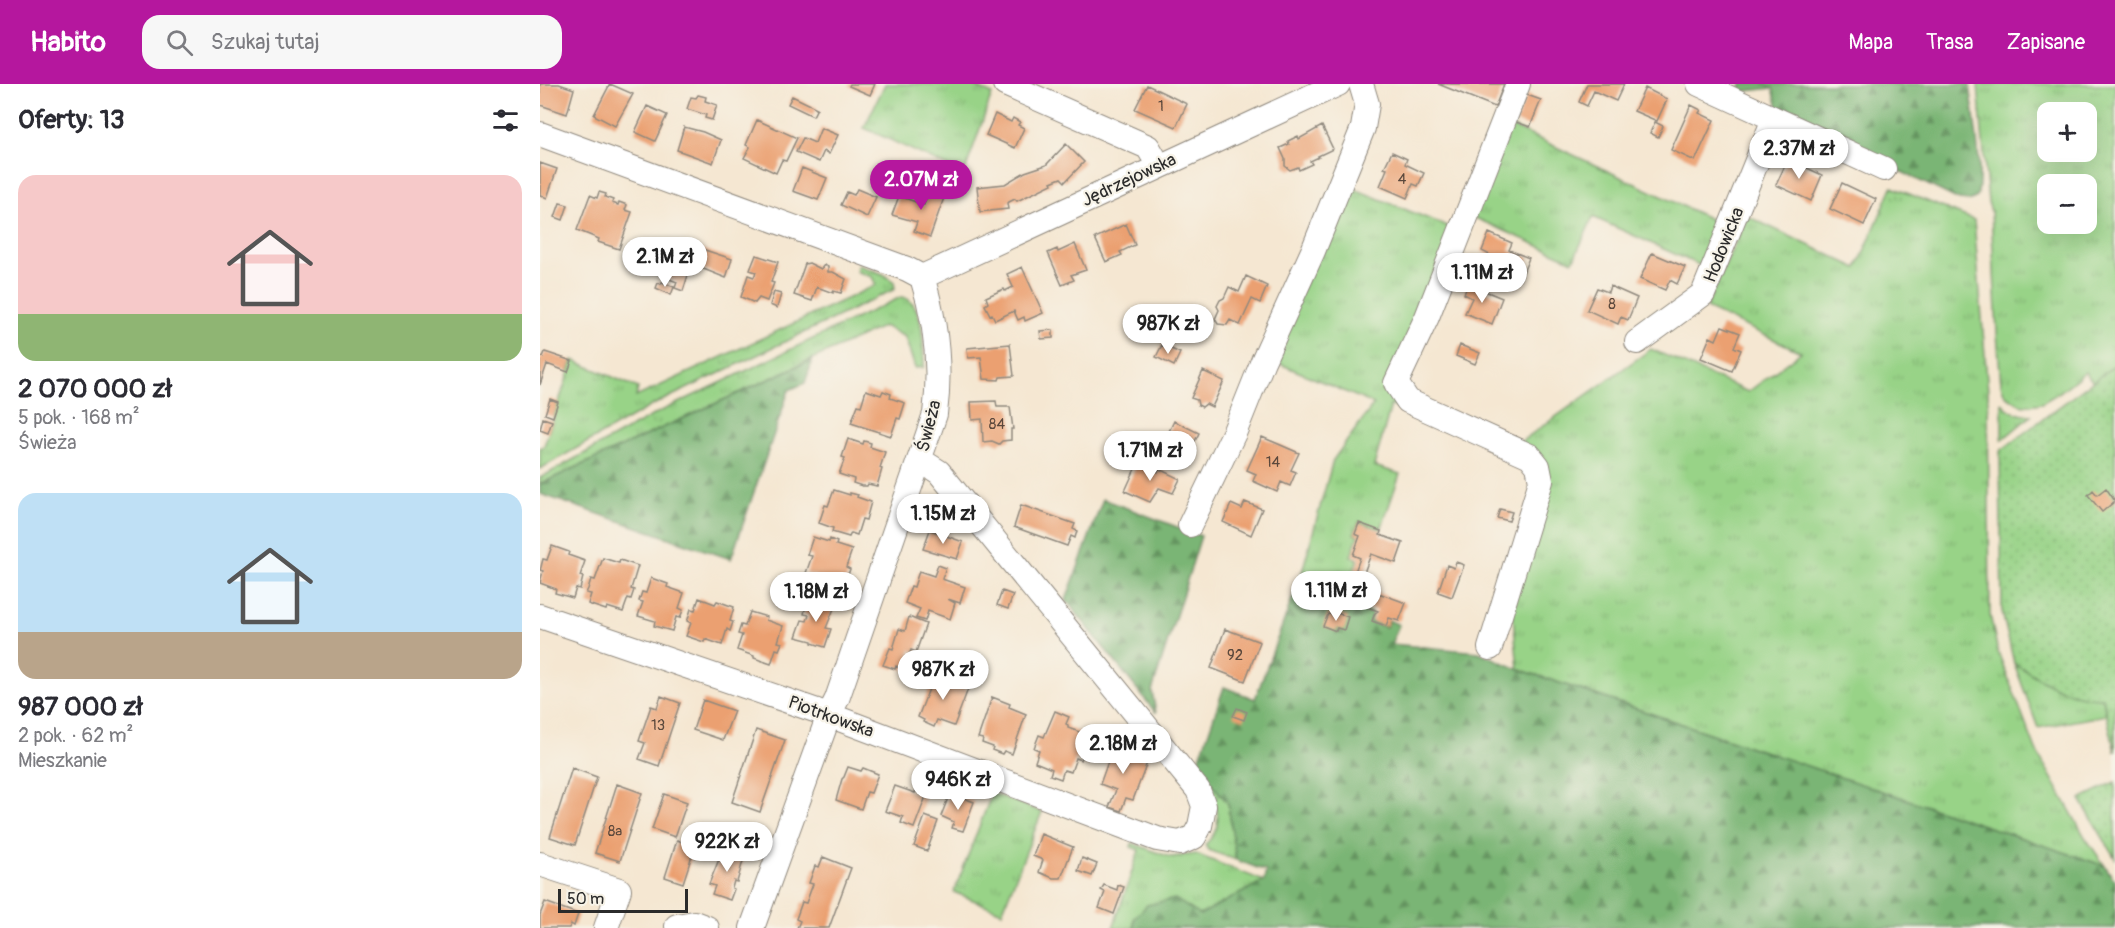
<!DOCTYPE html>
<html lang="pl">
<meta charset="utf-8">
<style>
:root{--surface:#fff;--page:#f7f7f7;--text:#2b2b33;--muted:#7c7c81;--accent:#b5179e}
body{margin:0;font-family:Pangolin,sans-serif;background:var(--page);color:var(--text);height:100vh;display:flex;flex-direction:column;font-size:22px;white-space:nowrap}
*{box-sizing:border-box;margin:0}
p{font-size:20px;color:var(--muted)}
.icon{flex:none;width:33px;height:33px;fill:none;stroke:currentColor;stroke-width:2;stroke-linecap:round;stroke-linejoin:round}
.map{position:relative;flex:1;overflow:hidden}
.panel{display:flex;flex-direction:column;background:var(--surface);width:540px}
.panel>*{flex:none}
.controls{position:absolute;left:1497px;top:18px;display:grid;gap:12px}
.controls a{display:grid;place-items:center;width:60px;height:60px;border-radius:12px;background:var(--surface);box-shadow:0 6px 24px #0002;font-size:30px}
.scale{position:absolute;left:18px;bottom:15px;width:130px;box-sizing:border-box;padding-left:6px;border:3px solid #2b2b2b;border-top:0;font-size:16px;line-height:21px;white-space:nowrap;color:#2b2b2b;-webkit-text-stroke:4px #f7f3e8;paint-order:stroke}
.price{position:absolute;translate:-50% -51px;padding:0 14px;border-radius:21px;background:#fff;color:#222;font-size:20px;line-height:39px;filter:drop-shadow(0 2px 3px #0008)}
.price::after{content:'';position:absolute;left:50%;top:36px;width:18px;height:14px;margin-left:-9px;background:inherit;clip-path:polygon(0 0,100% 0,50% 100%)}
.price.on{background:var(--accent);color:#fff}
ul{padding:0;list-style:none}
li{display:grid;align-content:center;gap:12px;height:318px;padding:0 18px}
li span{display:grid;place-items:center;height:186px;border-radius:18px;color:#555}
li>.icon{margin-inline-start:auto}
span .icon{width:108px;height:108px;fill:#fffc;stroke-width:1}
li b{font-size:26px}
h2{display:flex;justify-content:space-between;align-items:center;height:72px;padding:0 18px;font-size:26px}
header{display:flex;align-items:center;gap:36px;box-sizing:border-box;height:84px;padding:0 30px;background:var(--accent);color:#fff}
header strong{font-size:28px}
nav{display:flex;gap:33px;margin-inline-start:auto;font-size:21px}
.search{width:420px;height:54px;background:var(--page);display:flex;align-items:center;gap:15px;box-sizing:border-box;padding:0 21px;border-radius:18px;color:var(--muted);font-size:22px}
main{display:flex;flex:1;min-height:0}
.map>svg:first-child{display:block}
</style>
<header>
<strong>Habito</strong>
<div class="search"><svg class="icon" aria-label="search" viewBox="0 0 24 24"><circle cx="10" cy="10" r="6"/><path d="M15 15l6 6"/></svg>Szukaj tutaj</div>
<nav><a>Mapa</a><a>Trasa</a><a>Zapisane</a></nav>
</header>
<main>
<section class="panel">
<h2>Oferty: 13<svg class="icon" aria-label="filters" viewBox="0 0 24 24"><path d="M4 7h16M4 17h16"/><circle cx="9" cy="7" r="2"/><circle cx="15" cy="17" r="2"/></svg></h2>
<ul>
<li><span style="background:linear-gradient(#f6c9c9 75%,#8fb573 0)"><svg class="icon" aria-label="home" viewBox="0 0 24 24"><path d="M3 11l9-7 9 7M6 9v11h12V9"/></svg></span><div><b>2 070 000 zł</b><p>5 pok. · 168 m²</p><p>Świeża</p></div></li>
<li><span style="background:linear-gradient(#bfe0f5 75%,#b9a48a 0)"><svg class="icon" aria-label="home" viewBox="0 0 24 24"><path d="M3 11l9-7 9 7M6 9v11h12V9"/></svg></span><div><b>987 000 zł</b><p>2 pok. · 62 m²</p><p>Mieszkanie</p></div></li>
</ul>
</section>
<div class="map">
<svg width="1575" height="844" viewBox="0 0 1575 844">
<defs>
<pattern id="grass-tufts" width="24" height="20" patternUnits="userSpaceOnUse" patternTransform="scale(1.5)"><rect width="24" height="20" fill="#98d387"/><path d="M3 7l-1-3M5 7V3M7 7l1-3M15 17l-1-3M17 17v-4M19 17l1-3" fill="none" stroke="#83b575"/></pattern>
<pattern id="forest-firs" width="22" height="20" patternUnits="userSpaceOnUse" patternTransform="scale(1.5)"><rect width="22" height="20" fill="#7ab574"/><path d="M5 1l3.5 6h-7zM16 11l3.5 6h-7z" fill="#64935f"/></pattern>
<pattern id="garden-dots" width="8" height="8" patternUnits="userSpaceOnUse" patternTransform="scale(1.5)"><rect width="8" height="8" fill="#98d387"/><path d="M2 2h.1M6 6h.1" fill="none" stroke="#83b575" stroke-width="1.8" stroke-linecap="round"/></pattern>
</defs>
<rect width="100%" height="100%" fill="#f7f3e8"/>
<filter id="ink" filterUnits="userSpaceOnUse"><feTurbulence type="fractalNoise" baseFrequency=".0167" numOctaves="2"/><feDisplacementMap in="SourceGraphic" scale="12" xChannelSelector="R" yChannelSelector="G"/><feConvolveMatrix kernelMatrix="1 2 1 2 8 2 1 2 1" color-interpolation-filters="sRGB"/></filter>
<filter id="wash" filterUnits="userSpaceOnUse"><feTurbulence type="fractalNoise" baseFrequency=".008" numOctaves="4" result="noise"/><feDisplacementMap in="SourceGraphic" scale="24" xChannelSelector="R" yChannelSelector="G"/><feGaussianBlur stdDeviation="1.35" result="paint"/><feColorMatrix in="noise" values="0 0 0 0 0 0 0 0 0 0 0 0 0 0 0 0 0 1.4 0 .05"/><feComposite in="paint" operator="in"/></filter>
<g filter="url(#wash)">
<rect width="100%" height="100%" fill="#f5e7d2"/>
<!-- grass -->
<path fill="url(#grass-tufts)" stroke="#627f59" stroke-width="1.5" fill-rule="evenodd" d="M345,0H430L452,10L424,90L324,44Z
M1438,0H1575V281L1553,298L1545,288L1520,308L1502,319L1483,322L1465,311L1461,301L1457,249L1451,127L1448,118ZM1508,28H1546V68H1508ZM1508,100H1546V140H1508Z
M969,41L1177,138L1161,182L1053,133L1033,177L933,133Z
M807,102L914,145L851,297L870,329L851,321L834,382L860,390L841,445L819,438L814,450L818,452L811,472L818,475L809,500L812,502L805,519L768,505L770,492L762,488L793,376L834,320L731,276Z
M1352,103L1434,136L1448,308L1450,531L1458,568L1496,666L1545,753L1565,782L978,585L971,510L1005,410L979,359L1111,265L1208,308L1261,268L1166,224L1207,132L1317,184Z
M318,181L343,190L354,198L355,205L113,321L0,385V364L4,362L33,276L98,304L96,313L336,201L332,193L316,187Z
M361,213C385,215 383,265 384,283L375,284L365,253L344,242L0,400V394L117,329Z
M1462,319C1471,329 1479,331 1492,331L1462,356Z
M1474,579C1506,598 1524,613 1563,614L1566,631L1498,644Z
M657,682L688,719L696,776L668,766L665,761C692,735 671,710 653,686Z
M452,709L502,728L462,828L414,808Z
M592,759L630,773L656,770L724,797L660,831L594,835V844H573L599,766L591,763Z"/>
<!-- forest -->
<path fill="url(#forest-firs)" stroke="#527050" stroke-width="1.5" d="M1201,0H1430C1433,29 1444,87 1437,113L1429,117L1419,116L1239,28L1233,4L1199,8Z
M273,275L265,299L249,306L191,475L0,410V400Z
M563,415L661,452L612,607L616,629L526,516Z
M762,488L770,492L769,505L832,529L830,538L846,543L849,536L859,541L851,560L939,568L978,585L1565,782L1575,797V844H594V835L607,821L635,815L660,831L724,797L726,787L696,776L688,719L657,682L684,603L715,615Z"/>
<!-- garden -->
<path fill="url(#garden-dots)" stroke="#627f59" stroke-width="1.5" d="M1575,281V668L1563,614C1524,613 1506,598 1474,579L1462,528L1460,367Z
M1575,698V774L1540,715Z"/>
<g id="blocks">
<!-- building -->
<path fill="#eba071" d="M0,0H19L34,5L27,30L0,21Z
M70,0L93,10L75,42L54,31Z
M310,0H335L330,11L309,2Z
M898,0H964L955,23Z
M1047,0H1084L1076,17L1054,7L1047,22L1039,18Z
M607,1L647,20L636,43L595,25Z
M1105,4L1127,15L1117,37L1094,27Z
M158,11L166,13L165,17L177,21L172,36L165,34L166,31L147,25L151,13L156,14Z
M987,11L1001,16L990,43L976,38Z
M252,12L277,24L273,32L248,20Z
M1151,21L1161,26L1159,29L1174,36L1155,77L1131,66Z
M107,22L127,31L115,57L95,48Z
M455,30L471,38L473,34L480,38L478,41L484,44L475,64L446,51Z
M217,36L257,54L246,77L242,76L236,89L204,74L210,63L206,61Z
M1115,38L1123,42L1118,53L1110,49Z
M782,42L793,65L778,72L779,73L770,77L772,80L759,86L758,83L750,86L745,82V75L740,64L749,60L748,57L758,52L759,55Z
M144,43L163,48L181,56L173,79L137,66Z
M281,44L298,51L289,70L284,67L279,78L256,68L263,54L275,59Z
M526,60L544,78L525,98L521,94L511,98L512,100L477,117L475,115L467,119L468,125L440,128L437,103L465,100L485,88L506,81Z
M852,68L867,75L865,80L884,89L878,102L873,100L867,114L840,102L847,85L844,84Z
M1248,75L1282,91L1271,117L1236,101Z
M0,79L17,85L7,114L0,111Z
M262,84L287,94L278,116L253,107Z
M1302,99L1336,115L1324,141L1290,125Z
M390,104L406,108L390,153L374,147L377,138L352,131L359,112L384,121Z
M317,105L336,113L327,133L301,121L307,108L314,111Z
M59,108L66,110L65,113L73,116L72,119L78,121L79,118L87,121L85,126L92,128L79,165L58,158L59,155L37,146L50,111L57,114Z
M20,119L28,121L23,136L15,133Z
M586,140L595,161L580,168L582,171L566,178L555,154Z
M949,149L972,159L969,166L989,174L980,196L945,182L950,171L942,167Z
M535,160L546,186L531,191L534,196L522,201L508,169L517,165L518,168Z
M123,164L146,173L141,186L149,188L143,207L135,204L137,198L129,195L124,188L99,180L104,165L121,171Z
M162,165L192,175L186,194L156,182Z
M1112,169L1145,183L1137,200L1130,196L1125,206L1100,195Z
M216,171L238,178L231,198L234,199L227,217L219,214L215,219L201,213L208,191L214,193L216,188L210,186Z
M269,179L281,185L284,181L288,183V188H293L306,195L301,209L293,207V209L277,203L272,217L254,211L265,180Z
M482,183L503,229L485,237L484,233L478,236L474,227L455,236L452,230L450,231L445,221L448,219L446,213L464,205L465,207L473,203L467,190Z
M706,192L727,202L720,219L712,215L700,241L690,236L687,241L678,240L675,235L679,226L677,222L680,216L684,214L689,203L699,208Z
M122,198L134,203L131,211L116,204L118,199L121,200Z
M928,200L962,214L952,240L925,229L932,214L924,210Z
M1070,202L1097,214L1088,236L1081,233L1078,240L1047,226L1057,204L1068,208Z
M234,208L241,210L237,224L230,221Z
M1182,242L1200,249L1194,263L1201,266L1192,287L1161,274L1170,253L1176,256Z
M513,246V254L501,255L500,247Z
M470,260L474,292L460,293L459,296L444,295L441,273L428,274L427,264Z
M622,261L640,269L634,282L616,273Z
M920,261L940,269L935,280L916,272Z
M5,268L32,277L28,288L7,280L0,301V272L3,273Z
M663,287L684,297L672,323L666,320L662,323L658,321L657,316L651,314Z
M326,306L341,311L343,307L351,310L350,314L365,319L360,335L357,334L351,352L311,339L318,321L321,322Z
M10,315L18,318L13,333L5,330Z
M456,317L457,323H470L473,345H471V356L462,357L459,360L452,357L443,358L442,335L432,336L431,318Z
M3,334L12,337L8,349L0,346Z
M634,337L659,349L650,367L639,362L635,371L621,364Z
M722,353L759,369L751,386L756,388L750,402L741,398L737,408L713,397L716,390L707,386Z
M308,355L323,360L324,357L331,359L330,363L345,368L340,384L342,385L337,402L328,400L327,402H322L313,399L314,395L299,390L305,374L302,373Z
M599,376L611,382L610,384L618,388L619,385L640,395L633,409L619,404L610,418L585,407Z
M1566,404L1575,417L1562,428L1548,411L1553,406L1557,411Z
M294,406L310,411V409L318,411L317,413L331,418L326,436L322,435L317,451L311,449L309,453L292,448L293,444L279,439L285,421L288,422Z
M705,418L722,425L711,451L683,438L691,420L702,425Z
M481,421L535,440L533,445L537,447L535,454L531,452L527,462L474,443Z
M960,425L972,428L969,437L957,434Z
M819,439L841,447L840,451L863,459L856,479L831,470L819,502L866,519L859,537L849,534L846,542L832,537L835,529L838,527L808,516L814,500L811,499L820,474L813,471L820,452L815,450Z
M390,446L423,458L417,475L383,465Z
M273,453L289,458L290,455L297,458L296,461L312,466L306,483L310,485L304,502L266,489L272,472L267,471Z
M12,462L29,468L28,471L45,477L40,492L43,493L40,505L36,504L33,514L15,509L16,505L0,499L3,487L0,486L1,483L3,475L7,476Z
M63,474L79,479L80,476L98,482L91,505L94,506L91,515L88,514L83,528L67,523L66,526L48,520L51,510L46,509L48,505L51,495L55,496Z
M916,478L924,481L912,513L898,508L907,481L914,484Z
M398,481L406,484L402,495L425,503L420,519L408,515L415,519L410,535L388,527L385,537L376,534L380,525L365,519L371,502L374,503L379,487L394,492Z
M111,494L128,500L127,503L144,509L139,524L143,526L140,534L136,533L132,547L114,542L115,537L98,532L103,518L99,517L102,508L106,509Z
M462,507L473,511L468,525L457,521Z
M159,514L175,520L177,517L194,523L190,537L193,538L190,547L187,545L182,561L165,555L164,558L146,552L151,539L147,537L148,535L151,525L155,526Z
M268,514L295,522L286,544L291,545L285,563L272,559V557L256,553L262,536L267,537L269,531L264,530Z
M210,528L227,533L226,536L243,542L238,558L242,559L239,566L236,565L231,580L214,574V572L197,566L202,551L198,550L201,541L205,542Z
M794,528L808,533L804,546L797,544L796,547L783,542L788,530L793,531Z
M369,533L386,540L376,568L371,566L369,571L375,572L369,588L356,582L355,585L343,581L350,564L353,565L359,545L365,547Z
M685,545L720,558L705,597L671,584Z
M396,587L413,594L411,599L428,605L414,642L397,636L394,643L383,638L384,636L378,633Z
M121,612L140,619L119,682L99,675L105,659L99,657L111,622L117,624Z
M452,613L470,620L469,623L486,630L472,670L464,667L462,670L452,666L453,663L442,659L443,655L438,654Z
M163,616L194,627L183,656L153,646Z
M697,624L707,628L704,636L693,632Z
M515,627L529,633L526,640L528,641V644L545,650L541,661L546,663L541,676L536,674L531,688L524,686L521,695L510,691L512,685L495,678L499,666L494,664L499,651L504,653Z
M216,646L245,656L220,728L192,718Z
M574,661L592,667L591,670L608,676L593,716L586,714L581,727L569,723L576,706L560,700Z
M308,683L321,687L323,684L338,690L331,709L327,708L321,725L296,716L302,695L304,693Z
M32,684L57,693L35,761L10,753Z
M77,700L102,709L80,777L55,769Z
M355,702L375,709L377,703L388,707L374,744L361,739L363,733L345,727Z
M410,709L434,718L423,747L412,744L414,738L401,732Z
M124,710L147,718L135,753L112,745Z
M385,732L398,737L387,767L374,762Z
M501,750L533,763L521,794H513L499,788L503,776L493,772Z
M137,756L155,762L143,799L125,793Z
M184,763L205,770L197,798L194,797L192,804L194,805L190,816L172,810L175,802L169,800Z
M283,773L311,784L289,844H257L260,837L256,835L262,818L266,819L273,800L269,799L275,782L279,783Z
M542,774L557,780L552,792L538,787Z
M564,801L577,806L578,801L584,803L574,830L559,824L565,808L561,806Z
M5,818L38,830L34,842L31,840L29,844H0V831Z"/>
</g>
</g>
<g filter="url(#ink)">
<use href="#blocks" fill-opacity="0" stroke="#90897e" stroke-width="1.5"/>
<g fill="none" stroke-linecap="round" stroke-linejoin="round">
<!-- minor casing -->
<g stroke="#90897e" stroke-width="26">
<path id="minor" d="M465,0L608,63L619,82
M1159,0L1344,85
M0,50L367,185L382,193C396,237 401,284 395,330L297,615L289,631L212,844
M382,193L798,0
M1097,258L1163,210L1234,35
M650,441L695,347L723,277L773,167L823,44L827,20L821,0
M0,532L289,631L617,755L640,759L654,753L660,742L664,722L658,706L399,388L380,376
M950,564L1001,397L998,382L990,372L868,317L856,299L887,233L978,0
M0,780L79,806L66,844
M137,842L154,839L167,844"/>
</g>
<!-- minor -->
<use href="#minor" stroke="#fff" stroke-width="24"/>
</g>
</g>
<g text-anchor="middle" dominant-baseline="central" stroke-width="4.5" stroke-linejoin="round" paint-order="stroke">
<!-- number labels -->
<g font-size="15" fill="#5b483c">
<text x="621" y="22">1</text>
<text x="862" y="95">4</text>
<text x="1072" y="220">8</text>
<text x="457" y="340">84</text>
<text x="733" y="378">14</text>
<text x="695" y="571">92</text>
<text x="118" y="641">13</text>
<text x="75" y="747">8a</text>
</g>
<!-- street labels -->
<g font-size="18" fill="#2b2b2b" stroke="#f7f3e8">
<text transform="translate(589 96) rotate(-25)">Jędrzejowska</text>
<text transform="translate(1184 161) rotate(-68)">Hodowicka</text>
<text transform="translate(389 342) rotate(-76)">Świeża</text>
<text transform="translate(291 633) rotate(20)">Piotrkowska</text>
</g>
</g>
</svg>
<div class="controls">
<a>+</a>
<a>−</a>
</div>
<div class="scale">50 m</div>
<b class="price" style="left:1259px;top:96px">2.37M zł</b>
<b class="price on" style="left:381px;top:127px">2.07M zł</b>
<b class="price" style="left:125px;top:204px">2.1M zł</b>
<b class="price" style="left:942px;top:220px">1.11M zł</b>
<b class="price" style="left:628px;top:271px">987K zł</b>
<b class="price" style="left:610px;top:398px">1.71M zł</b>
<b class="price" style="left:403px;top:461px">1.15M zł</b>
<b class="price" style="left:796px;top:538px">1.11M zł</b>
<b class="price" style="left:276px;top:539px">1.18M zł</b>
<b class="price" style="left:403px;top:617px">987K zł</b>
<b class="price" style="left:583px;top:691px">2.18M zł</b>
<b class="price" style="left:418px;top:727px">946K zł</b>
<b class="price" style="left:187px;top:789px">922K zł</b>
</div>
</main>
